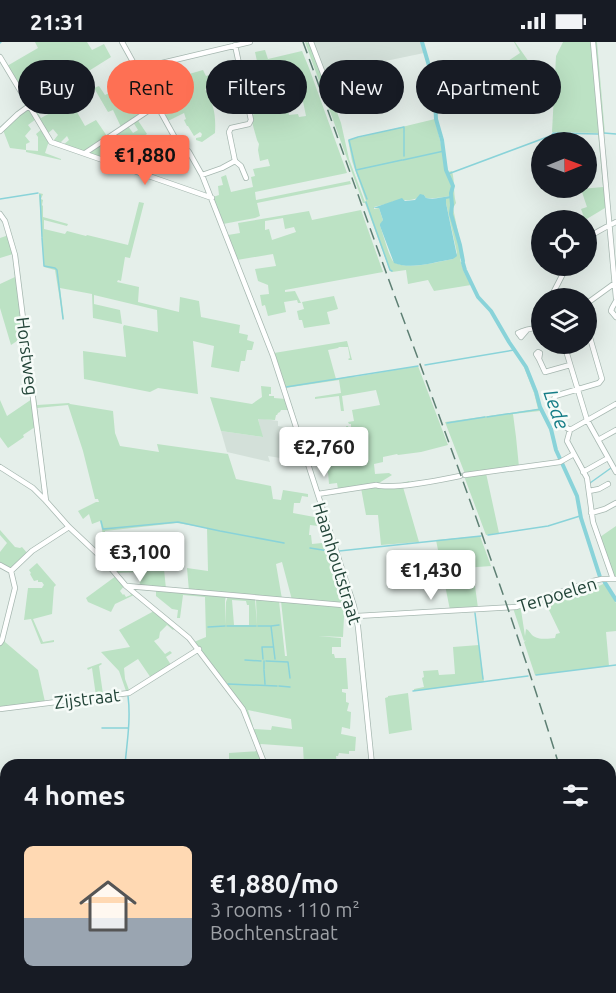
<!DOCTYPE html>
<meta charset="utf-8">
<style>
:root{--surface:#171b24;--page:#242831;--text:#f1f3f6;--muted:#9ea1a6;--line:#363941;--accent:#fe7054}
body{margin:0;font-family:Ubuntu,sans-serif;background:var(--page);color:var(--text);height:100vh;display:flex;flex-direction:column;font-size:22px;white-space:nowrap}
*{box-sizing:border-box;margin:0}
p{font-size:20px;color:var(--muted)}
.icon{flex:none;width:33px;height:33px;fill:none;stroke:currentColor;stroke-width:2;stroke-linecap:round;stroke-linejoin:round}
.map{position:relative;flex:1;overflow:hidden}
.side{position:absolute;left:0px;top:717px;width:616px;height:234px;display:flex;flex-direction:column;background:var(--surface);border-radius:18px 18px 0 0;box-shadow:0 6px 24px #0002}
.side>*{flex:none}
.hud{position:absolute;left:18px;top:18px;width:580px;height:54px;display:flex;gap:12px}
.needle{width:39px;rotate:89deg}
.fabs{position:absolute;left:531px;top:90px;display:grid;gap:12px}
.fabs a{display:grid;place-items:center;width:66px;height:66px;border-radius:50%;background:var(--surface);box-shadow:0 6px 24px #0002;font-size:30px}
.price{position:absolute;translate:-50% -51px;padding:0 14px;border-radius:6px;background:#fff;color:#222;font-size:20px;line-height:39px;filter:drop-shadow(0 2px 3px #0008)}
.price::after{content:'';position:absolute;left:50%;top:36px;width:18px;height:14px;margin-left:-9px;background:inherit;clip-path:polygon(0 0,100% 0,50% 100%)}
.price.on{background:var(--accent);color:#111}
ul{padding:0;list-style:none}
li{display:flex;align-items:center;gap:18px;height:150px;padding:0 24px}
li+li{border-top:2px solid var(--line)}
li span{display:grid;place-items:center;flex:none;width:168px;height:120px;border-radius:9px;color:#555}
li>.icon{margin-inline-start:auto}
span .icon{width:72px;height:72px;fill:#fffc;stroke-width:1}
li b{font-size:26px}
h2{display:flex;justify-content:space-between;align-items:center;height:72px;padding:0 24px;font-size:26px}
.chip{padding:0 21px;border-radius:27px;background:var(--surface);box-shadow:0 6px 24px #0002;font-size:21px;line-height:54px}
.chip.on{background:var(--accent);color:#111}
.status{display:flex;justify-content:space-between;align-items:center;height:42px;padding:0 30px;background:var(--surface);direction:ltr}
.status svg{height:16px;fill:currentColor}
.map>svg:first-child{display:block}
</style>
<div class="status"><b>21:31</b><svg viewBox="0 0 49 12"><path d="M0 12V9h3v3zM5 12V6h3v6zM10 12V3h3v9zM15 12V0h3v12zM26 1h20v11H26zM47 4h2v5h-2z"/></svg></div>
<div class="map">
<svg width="616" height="951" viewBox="0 0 616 951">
<rect width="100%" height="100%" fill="#e5efea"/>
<!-- built -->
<path fill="#d3e0d9" d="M313,0H421L424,11L352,26L353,32L326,39Z
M258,376L278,379V384L295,387L305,420L268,414L270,420L227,410L221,389L262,395Z
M388,945H418L419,949L425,948V945H462L463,951H389Z"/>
<!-- green -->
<path fill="#bce2c4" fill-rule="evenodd" d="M35,0H87L92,8L104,2L111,15L76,37L62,20L40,33L54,52L42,58L38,52L27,59L7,24L38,6Z
M305,0L311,1L341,81L349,117L365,160L366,159L352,119L348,98L435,77L446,124H447L448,130L452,129C455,140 453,150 456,161L453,166L463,214L460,217L464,230L471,243L434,249L428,238L408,242L406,228L392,230L390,229L365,161H363ZM424,153L426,156C435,157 442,155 450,154L446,157V161L457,211L453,217C439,219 405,230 393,219C389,215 383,191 380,184L383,178L379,166L374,167V165L390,161L394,159H397L401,157C409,160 416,157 424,153Z
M514,0H515L534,27L512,40L502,23L520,11Z
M563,0H597L605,92H603L610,165L605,166L585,178L581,167L587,165L581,147L603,145L598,91L552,90L556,14Z
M265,8L268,17L302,9L309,26L347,131L255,150L256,158L350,139L351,142L257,161L260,174L255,176L223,182L213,155L219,153L218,144L223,143L221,135L226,133L231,150L253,145L251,135L255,134L253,127L270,124L268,117L260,119L258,108L259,102L257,98L250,73L287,65L289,73L298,72L299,75L306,74L301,50L290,52L287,40L269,44L268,40L253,45L256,60L249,62L243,37L260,33L255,10Z
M203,28L206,34L212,32L213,35L227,30L229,37L205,47C214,63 216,72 215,91L202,100L196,98V96L201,95L202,92L200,90L194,94L188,84H187L184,78L186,77L184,71L168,79L165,73L186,62L184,56L181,57L177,47L188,42L190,47L194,45L189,32Z
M99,44L105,53L109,51L120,65L132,57L141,72L121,85L113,68L108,70L94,46Z
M70,58L85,84L96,78L107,94L85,110L63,103L69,98L67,94L59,102L51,98H54L58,93L53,87L47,92L31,65L33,63L41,76L61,65Z
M29,66L36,77L28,83L31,87L25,94L30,100L26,102V108L38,109V95L36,92L42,87L49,99L45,111L61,117V118L26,110V108L10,106L3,88L19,72Z
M137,77L147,92L113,115L116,119L123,122L122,123L89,111L128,84L133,91L138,88L133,80Z
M39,151L43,152L41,157L43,158L42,163L43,164V175L68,182L67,184L44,178V187L65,192L67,189L86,194L87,193L128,203L139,160L144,161L130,216L125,215L121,239L118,238L117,240L139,245L138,260L179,270L180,255L199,259L201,275L240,283L239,291L248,293L247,298L254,300L252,308H247L245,319H241L239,330L211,325L214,304L193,299L198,352L158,346L150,350L84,337L83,309L126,315L123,285L124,283L158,290L157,268L94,253V262L120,268L122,282L93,276L92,252L60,246L64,277H63L55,228L44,225Z
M361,168L383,230L285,248V250L295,249L301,261H298L297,258L284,260L286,270L268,274L265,263L262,264L260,253L269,252L268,243L258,239L255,227L276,224L273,212L237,218L228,193L240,191L238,181L309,169L312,178ZM283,176L285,187L294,185L296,190L272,198L269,187L265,188V179Z
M9,193L13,206L37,363L69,361L70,362L113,369L115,391L120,404L159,410L157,402L228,412L236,437L271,444L273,457L281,458L283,448L308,452V455L302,454L300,461H294L293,471L325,477L326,482L318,481V484L310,483L309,493H311L312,502L332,500L352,562L292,558L282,520L276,522L282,557L189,549L187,526L208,529L207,486L177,481L105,489V497H104L100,479L92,482L89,472L83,477L78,469L96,460H99L98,457H95L83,409L68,363L37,366L39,384L35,385L23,393L24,395L8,406L0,395V358L7,374L32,357L23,295L11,303L0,266V242L15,235L13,212L0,216V196Z
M334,254L338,267L327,270L330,282L304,286L302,278H299L297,269L304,267L302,260Z
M347,299L352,318H349L348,317L350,316L348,305H339L338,306L328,308L336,337L351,334L354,335L418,324L448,403L421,410L398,413L397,412L383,415V420L374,422L375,432L389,431L392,433L379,441L338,447L337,441L329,442L328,430L326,431L323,414L355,409L350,399L346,384H348L349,388L351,387V382H349L348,380L354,379L352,368L380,363L376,348L342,354L344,369H341L339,354L315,357V355L341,351L339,338L285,346L274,311Z
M525,324L540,367L550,387L554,404L549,386L540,369L513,372L516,395L519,425L465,432L445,380L538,367L534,351L524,325Z
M261,344L271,345V352H269V354H274V356L286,357L289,368H281L280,370L278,371L277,373H276L275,378L258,377L263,395L221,389L210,355L252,362L262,355Z
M486,431L499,491L486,493L464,434Z
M447,435L403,445L419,500L381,503L378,473H366L361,446L402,443V441L409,439L410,440Z
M616,484V536L612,533L600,495Z
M0,488L15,505L20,506L22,505L28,512L11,527L0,522V510L7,501L0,493Z
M480,494L491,524L464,526L466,545L475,544L478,566L450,568L436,498Z
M162,507L166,547L140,544L139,530L116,531L109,522L112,519L137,518L136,510Z
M37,521L56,543L54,545L52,572L33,577L43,600L54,598V600L41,602L31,577L24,578L28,546H42L43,544L44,543L42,540H38V538L34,539L30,532L31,531L29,528Z
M116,534L125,543L120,549L123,553L124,552L126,555L131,553L129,549L134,553L115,562L111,570L88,560L86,556Z
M598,539L597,541L599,544L603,542V539L616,561V589L606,590L609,624L535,633L524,600L526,598L524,599L513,566ZM542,561L547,564L560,591L556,592L555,596C548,597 537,598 532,593C530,591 529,588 526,587L525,594L521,568L522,566Z
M156,548L226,554L225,559L226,583V560L228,554L255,557L257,583L256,557L279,559L285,614H287L281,559L353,565L355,575H344L343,595L318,594L341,596V605H332V612H334L335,616H346L348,647H342V650L346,651V660L349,661L347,669L351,670L350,687L342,685L341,692L356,695L355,709H349V712L339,711L338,714H336L337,723H304L303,705L261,702L260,703L268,723H266L253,687L271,688L272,684L292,687L291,677L248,668L253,684L251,685L244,665L194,600L206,595L205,555L183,553L180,576H177L178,568L172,567L156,554ZM232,558L246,559L247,563H249V583H234Z
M154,569L175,586L173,588L167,583L160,590L159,596L154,599L165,612L170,609L172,611L166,615L171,623L151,636L138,617L124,626L125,637L129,648L127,651L96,654L92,626L88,628L87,626L101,621L102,622L99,624L103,652L126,649L119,629L101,610L130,605L119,588Z
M3,598H5V600L38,628L45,660L0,666V602Z
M479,603L484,640L414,649V647L424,645L422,636L424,635L423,629L438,628L439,633L455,632L453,605Z
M408,651L412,688L389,692L385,656L388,655V654Z
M258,709L263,723H229V711Z
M0,797H1L6,815V921L0,919Z
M611,922H612L616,936V951H463L462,945H610Z"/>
<!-- water -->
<path fill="#89d3d9" d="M420,152L424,153L426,156C435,158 442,155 450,154L451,156L446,157V161L457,214L453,217C434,220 412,228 394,221L380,184V182L383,178L379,166H373L402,156L405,159L415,158Z"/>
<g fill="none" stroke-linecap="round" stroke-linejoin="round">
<!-- stream -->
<path stroke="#89d3d9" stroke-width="1.5" d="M0,1L1,0
M604,91L616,92
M552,93L553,91L598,92
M403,118L444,109
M356,128L349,98L358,95L404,85V114
M448,132L550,94
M40,153L42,195
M0,157L38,151
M367,157L356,128L402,118
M366,160L390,228L392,229
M42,196L44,224L55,226L57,228L63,277
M425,323L514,308
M286,345L418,324
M487,375L541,367
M447,381L485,375
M590,441L611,426
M101,479L103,487L178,480L220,489L284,501
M488,493L548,484L580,474
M310,506L335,510
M339,509L481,494
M475,571L483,637
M227,584H256
M258,584H271
M208,585L225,584
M263,617L262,605H273
M275,617L271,584L279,583
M245,618L261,619
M264,619V627
M266,619L288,620L290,636
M264,628L265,642
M536,633L616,623
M228,642L277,644
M279,644L290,645
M413,649L528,634
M102,686H128
M125,723C127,700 131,677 128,654
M610,764L616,763
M610,828L616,827
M578,945L579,951
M591,945L593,951
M525,948L538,945
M197,951V945
M355,951L358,950
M516,951L524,949"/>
<!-- river -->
<path stroke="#89d3d9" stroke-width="4" d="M422,0L434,41L436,77L442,98L446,128L453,144L451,151L452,163L451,172L460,203L463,219
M463,221L465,228L478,255L491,269L509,300L526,325L536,350L540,365L551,387L556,408L577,454L581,476L600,535
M604,539L616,558"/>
<!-- minor casing -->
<g stroke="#a7b8b1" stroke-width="6">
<path id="minor" d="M122,0L174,94L189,110L202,133L273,314L354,564L358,585L372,723
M311,0L337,68
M593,0L616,256
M235,3L251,78L249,82L231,86L229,90L235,119L241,124L246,136
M0,15L51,100L212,156
M137,28L145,25L250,0
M0,89L18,72L29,64
M85,111L157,63
M202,133L222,126L235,119
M0,172L5,179L15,213L46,459
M586,197C596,190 606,185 616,180
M552,256V253L567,224
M616,259L612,266L611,269L616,275
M586,262L615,241
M527,288L521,295L518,291C525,287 534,286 542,285
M564,302L587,378L616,430
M539,317L536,312L538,310L540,311L539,317L545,330L570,323
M570,388L567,399L587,436L593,480L613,537
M570,388C559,382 551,366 555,354L599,341L602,337L586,282
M570,388L616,362
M598,398L616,388
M0,425L33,446L46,459L69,485L103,517L126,544L189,596L243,667L265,723
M583,430L608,416
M465,433L560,420L574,412
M589,449L599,447L608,442
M318,452L376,443C393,448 440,438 460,434
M591,471L605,467L616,461
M0,523L11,529
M127,544L354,564
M357,574L516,565L593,539L602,537H616
M0,601L2,598L15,546L11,529L32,509L69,485
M0,667L129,651L199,607
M0,766L6,773
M0,889C3,898 1,909 6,918
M0,932H6
M70,945V951
M330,945L331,951
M387,945L388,951"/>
</g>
<!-- major casing -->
<g stroke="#c1cbc7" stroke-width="8">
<path id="major" d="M610,892L616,891
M0,921L6,924"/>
</g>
<!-- minor -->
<use href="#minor" stroke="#fff" stroke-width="4.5"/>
<!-- major -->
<use href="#major" stroke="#66a992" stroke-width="7"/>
<!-- rail -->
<path stroke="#5d7f73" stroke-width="1.5" stroke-dasharray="12 6" stroke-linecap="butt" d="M303,0C334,84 363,168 394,252C452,408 510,564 559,723
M610,888L616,907"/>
</g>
<g text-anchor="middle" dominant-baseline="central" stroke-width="5" stroke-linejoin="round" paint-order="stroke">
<!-- street labels -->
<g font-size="18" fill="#224438" stroke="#f6fbf8">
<text transform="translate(28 314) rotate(83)">Horstweg</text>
<text transform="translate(338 521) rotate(73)">Haanhoutstraat</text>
<text transform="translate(557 552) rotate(-17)">Terpoelen</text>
<text transform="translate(87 656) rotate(-7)">Zijstraat</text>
</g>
<!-- water labels -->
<g font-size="20" font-style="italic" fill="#157d87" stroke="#f6fbf8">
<text transform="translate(557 367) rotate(71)">Lede</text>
</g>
</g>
</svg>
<div class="fabs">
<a><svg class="needle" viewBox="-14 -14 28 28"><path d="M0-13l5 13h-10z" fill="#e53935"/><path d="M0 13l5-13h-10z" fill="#9ea1a6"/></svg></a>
<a><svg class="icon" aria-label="locate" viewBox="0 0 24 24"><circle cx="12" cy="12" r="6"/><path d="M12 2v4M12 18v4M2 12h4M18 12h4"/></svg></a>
<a><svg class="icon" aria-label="layers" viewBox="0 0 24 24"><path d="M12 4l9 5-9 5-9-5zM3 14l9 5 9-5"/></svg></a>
</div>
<b class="price on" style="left:145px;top:144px">€1,880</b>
<b class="price" style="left:324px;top:436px">€2,760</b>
<b class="price" style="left:140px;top:541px">€3,100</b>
<b class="price" style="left:431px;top:559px">€1,430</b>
<div class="hud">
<a class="chip">Buy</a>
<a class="chip on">Rent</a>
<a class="chip">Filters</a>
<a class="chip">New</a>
<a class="chip">Apartment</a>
</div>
<section class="side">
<h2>4 homes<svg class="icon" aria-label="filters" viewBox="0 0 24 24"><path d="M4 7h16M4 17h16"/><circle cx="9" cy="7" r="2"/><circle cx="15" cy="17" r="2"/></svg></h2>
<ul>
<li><span style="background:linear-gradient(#ffd9b3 60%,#9aa5b1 0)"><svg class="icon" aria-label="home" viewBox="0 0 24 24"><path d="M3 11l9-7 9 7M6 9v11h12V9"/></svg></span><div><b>€1,880/mo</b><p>3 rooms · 110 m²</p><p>Bochtenstraat</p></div></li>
</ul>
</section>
</div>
